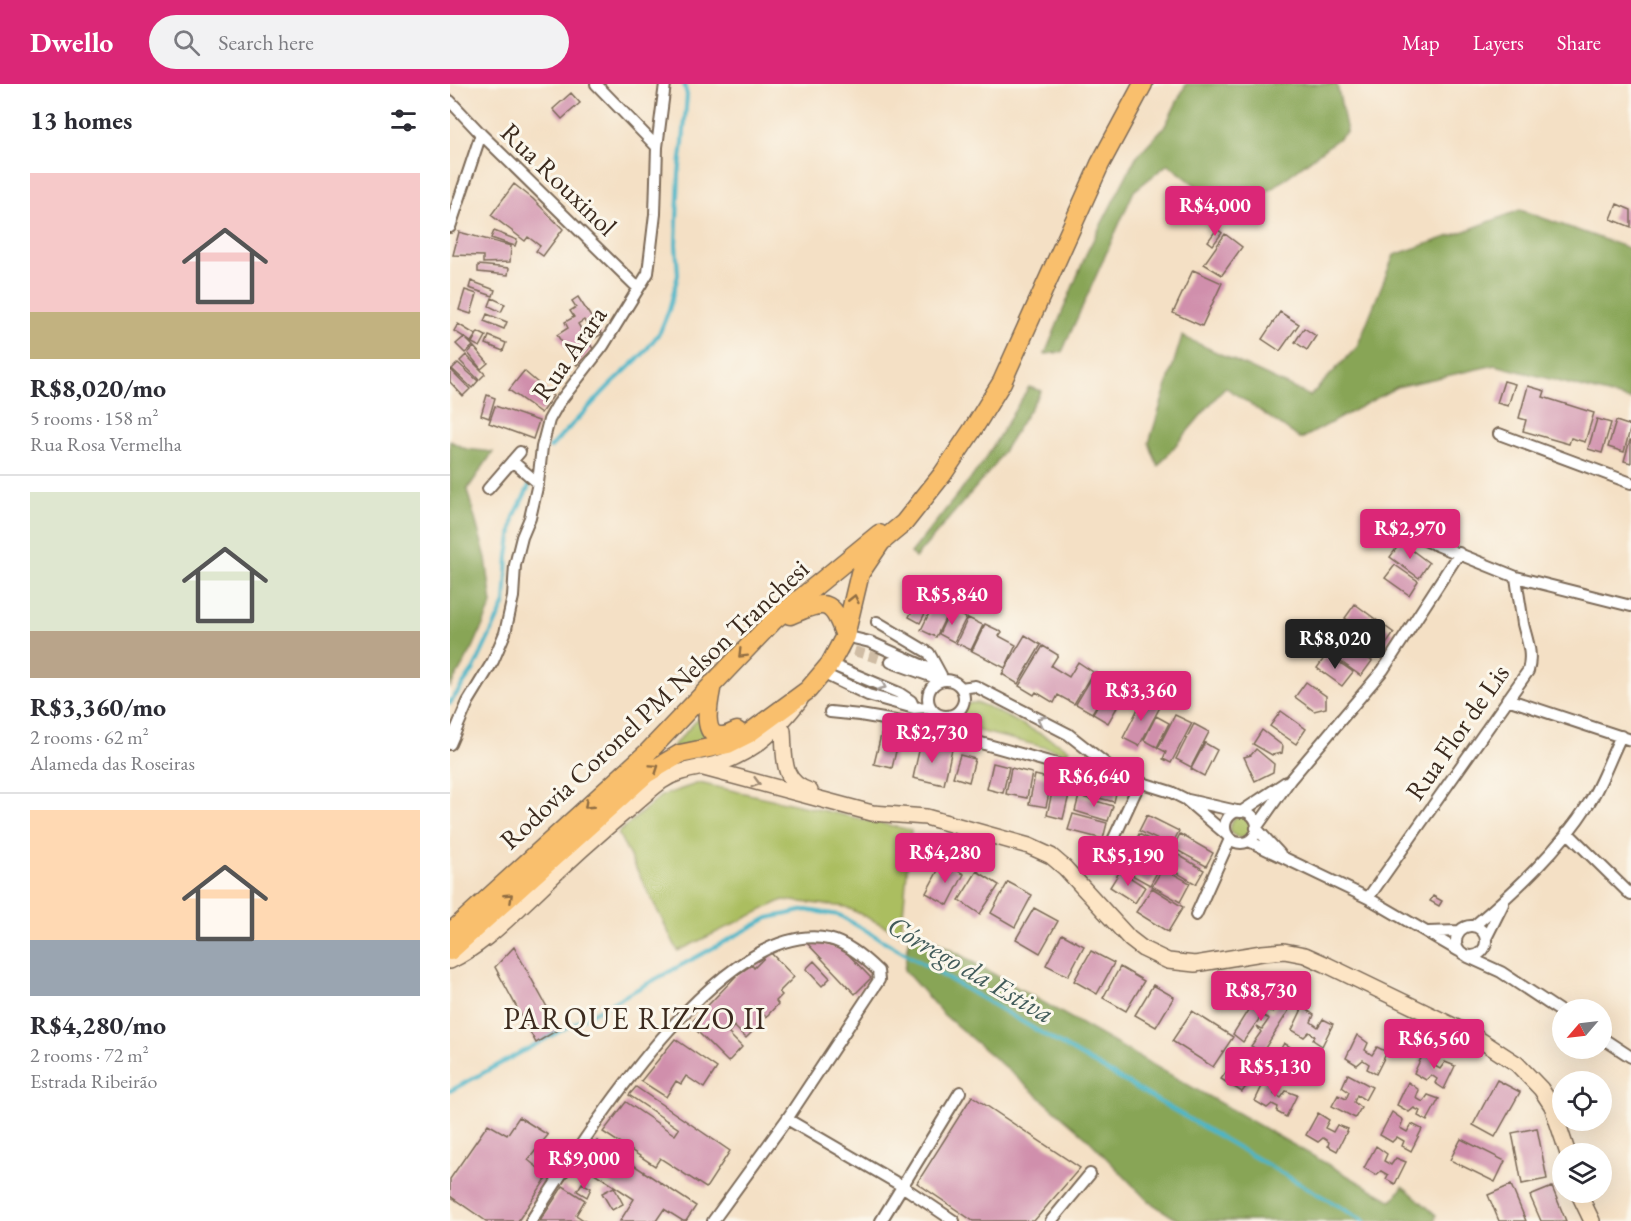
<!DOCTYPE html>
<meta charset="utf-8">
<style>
:root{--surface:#fff;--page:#f2f2f3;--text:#2b2b33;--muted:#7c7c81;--line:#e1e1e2;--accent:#db2777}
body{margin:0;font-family:"EB Garamond",serif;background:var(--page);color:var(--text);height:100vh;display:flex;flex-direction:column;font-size:22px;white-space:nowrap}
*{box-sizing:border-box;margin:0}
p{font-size:20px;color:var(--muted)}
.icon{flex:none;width:33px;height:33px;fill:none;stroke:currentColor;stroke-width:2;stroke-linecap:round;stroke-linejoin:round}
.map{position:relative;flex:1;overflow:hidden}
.drawer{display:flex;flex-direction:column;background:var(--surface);width:450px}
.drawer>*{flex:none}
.needle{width:39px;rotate:242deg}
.controls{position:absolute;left:1102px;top:915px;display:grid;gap:12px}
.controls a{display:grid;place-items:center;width:60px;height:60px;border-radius:50%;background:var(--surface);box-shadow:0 6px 24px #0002;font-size:30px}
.price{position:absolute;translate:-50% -51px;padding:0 14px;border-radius:6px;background:var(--accent);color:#fff;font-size:20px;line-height:39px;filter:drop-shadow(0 2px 3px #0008)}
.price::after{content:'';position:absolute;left:50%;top:36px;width:18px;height:14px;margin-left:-9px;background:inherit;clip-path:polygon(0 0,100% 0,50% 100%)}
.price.selected{background:#222;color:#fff}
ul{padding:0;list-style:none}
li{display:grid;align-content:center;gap:12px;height:318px;padding:0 30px}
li+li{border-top:2px solid var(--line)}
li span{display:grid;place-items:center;height:186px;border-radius:0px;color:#555}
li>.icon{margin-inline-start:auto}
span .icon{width:108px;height:108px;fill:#fffc;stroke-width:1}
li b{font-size:26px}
h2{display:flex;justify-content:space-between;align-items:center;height:72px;padding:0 30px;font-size:26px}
header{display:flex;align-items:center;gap:36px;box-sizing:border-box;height:84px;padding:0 30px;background:var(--accent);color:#fff}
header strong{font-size:28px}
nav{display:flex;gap:33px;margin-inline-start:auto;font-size:21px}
.search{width:420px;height:54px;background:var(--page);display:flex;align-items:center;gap:15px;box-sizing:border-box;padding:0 21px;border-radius:33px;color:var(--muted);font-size:22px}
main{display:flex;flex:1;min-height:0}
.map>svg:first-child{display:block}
</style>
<header>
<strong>Dwello</strong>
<div class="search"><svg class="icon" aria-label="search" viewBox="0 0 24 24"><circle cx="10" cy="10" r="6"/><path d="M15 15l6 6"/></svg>Search here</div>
<nav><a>Map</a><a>Layers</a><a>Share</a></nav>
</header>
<main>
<section class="drawer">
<h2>13 homes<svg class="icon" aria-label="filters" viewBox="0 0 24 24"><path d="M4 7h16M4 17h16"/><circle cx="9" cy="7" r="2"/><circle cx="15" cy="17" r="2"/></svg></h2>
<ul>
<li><span style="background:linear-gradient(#f6c9c9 75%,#c2b280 0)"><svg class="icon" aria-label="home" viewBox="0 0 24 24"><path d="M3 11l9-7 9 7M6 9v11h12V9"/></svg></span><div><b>R$8,020/mo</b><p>5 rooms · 158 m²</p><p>Rua Rosa Vermelha</p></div></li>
<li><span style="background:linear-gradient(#dfe7d0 75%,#b9a48a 0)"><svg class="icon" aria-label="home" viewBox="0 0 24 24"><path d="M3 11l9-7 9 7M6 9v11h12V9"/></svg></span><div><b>R$3,360/mo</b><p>2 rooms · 62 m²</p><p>Alameda das Roseiras</p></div></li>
<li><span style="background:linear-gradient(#ffd9b3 70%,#9aa5b1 0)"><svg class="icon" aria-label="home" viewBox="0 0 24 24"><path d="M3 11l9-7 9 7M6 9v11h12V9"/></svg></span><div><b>R$4,280/mo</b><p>2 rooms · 72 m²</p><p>Estrada Ribeirão</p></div></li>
</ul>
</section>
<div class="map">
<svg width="1181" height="1137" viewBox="0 0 1181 1137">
<rect width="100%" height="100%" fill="#fbf7ec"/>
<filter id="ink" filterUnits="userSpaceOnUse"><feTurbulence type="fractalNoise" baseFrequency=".0167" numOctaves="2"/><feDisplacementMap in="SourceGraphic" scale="12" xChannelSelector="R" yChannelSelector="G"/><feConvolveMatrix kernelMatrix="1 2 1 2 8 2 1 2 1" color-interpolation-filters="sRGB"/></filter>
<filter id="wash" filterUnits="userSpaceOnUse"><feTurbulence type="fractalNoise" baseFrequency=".008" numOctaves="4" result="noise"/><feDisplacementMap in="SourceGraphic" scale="24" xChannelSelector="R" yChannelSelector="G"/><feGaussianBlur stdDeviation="1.35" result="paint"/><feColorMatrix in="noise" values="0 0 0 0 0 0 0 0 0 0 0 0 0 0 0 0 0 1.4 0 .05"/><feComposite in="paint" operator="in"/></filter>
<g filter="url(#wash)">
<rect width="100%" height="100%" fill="#f4e0c5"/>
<!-- green -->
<path fill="#abbe61" stroke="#737440" stroke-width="1.5" d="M520,619H527L536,622L614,662L619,666L617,669L517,644L511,638C510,628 512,624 520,619Z
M249,634L267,657L220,665Z
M249,699L461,746L451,850L396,823L333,816L228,867L168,749L211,712Z
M780 743a11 11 0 1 1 22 0a11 11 0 1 1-22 0Z"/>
<!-- forest -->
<path fill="#88a557" stroke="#62683a" stroke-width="1.5" d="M736,0H887L897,48L820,106L777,126L718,80L684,107L612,268L595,270L637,168L686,73L715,42Z
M1070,126L1181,165V316L1045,281L947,303L851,355L775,303L708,382L699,359L732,252L860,312L907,263L944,171L1015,147Z
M579,303L591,307L544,382L465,474L461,469L532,380Z
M0,357L16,365L43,368L17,406L36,474L42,520L23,564L0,603Z
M461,843L942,1117L953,1102L986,1131L985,1137H729L698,1117L636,1053L493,930L454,886Z"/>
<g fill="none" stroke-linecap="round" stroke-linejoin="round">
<!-- stream -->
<path stroke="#4bb6c8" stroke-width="4" d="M100,364L159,302L193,270L210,248L219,226L228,191L226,160L229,90L233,59L237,11L234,0
M0,619L24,585L55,519L58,472L64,433L81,398
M0,1007L318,834L356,826L389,831L914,1137"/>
</g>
<g id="blocks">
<!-- building -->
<path fill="#d08fac" d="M121,9L130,19L112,35L103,25Z
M64,100L83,115L113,145L93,172L86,167L90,162L78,153L75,157L41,131Z
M1167,120L1181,126V143L1161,135Z
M767,145L772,149L763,161L758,157Z
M44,147L67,156L65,162L41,154Z
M9,148L61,162L60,178L33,179V172L3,171Z
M775,150L792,163L772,191L754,180Z
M28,181L59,184L58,191L28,188Z
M743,186L772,199L752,242L723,229Z
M21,197L45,206L43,212L19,204Z
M15,206L27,210L21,230L9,226Z
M128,213L152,250L145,254L134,236L128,240L143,265L127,281L107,251L118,244L115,238L124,233L120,227L126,223L122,217Z
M42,214L55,220L51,228L39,222Z
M830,228L849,240L830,267L812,255Z
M37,230L57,238L54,245L34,237Z
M8,240L26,251L21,258L14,253L23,262L15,269L6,260L14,253L4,247Z
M854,244L866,252L857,266L845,258Z
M28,248L36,252L30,263L22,259Z
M39,252L56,259L53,267L36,260Z
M24,263L38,279L31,285L18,269Z
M16,271L35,290L29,296L10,277Z
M8,279L28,297L22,304L2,285Z
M0,285L20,305L13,312L0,298Z
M74,287L103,312L91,329L59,306Z
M1054,297L1065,300L1058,322L1047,319Z
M1078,302L1095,307L1093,313L1144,329L1135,358L1121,354L1119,360L1073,347L1076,336L1069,334Z
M37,311L45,314L39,334L31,331Z
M45,322L89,337L83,355L39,339Z
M1147,335L1161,339L1152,369L1138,365Z
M1166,337L1181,342L1174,368L1158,363Z
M1180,356H1181V379L1174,377Z
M951,458L979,479L969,494L940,473Z
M945,481L968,497L959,511L935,494Z
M462,496L486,508L470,539L459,533L466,519L454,512Z
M488,511L503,518L486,553L471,546Z
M905,520L944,549L935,562L895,534Z
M500,526L516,534L504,558L489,550Z
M518,534L533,541L521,566L506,559Z
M895,536L929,560L919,575L922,577L911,592L879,569L890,554L893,556L900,546L892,540Z
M535,540L552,548L549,552L566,561L555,584L522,567Z
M575,551L591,561L568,600L552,590Z
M593,562L608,571L601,582L619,593L628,578L643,588L624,620L608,611L604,619L586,608L584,611L569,602Z
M877,570L903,588L892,602L867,584Z
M645,588L661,598L642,629L626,620Z
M856,598L876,612V624L864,627L845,613Z
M657,606L672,615L658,639L643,630Z
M693,615L710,623L689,662L673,654Z
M831,627L856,645L846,660L820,642Z
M725,631L742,639L721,679L713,675L716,668L708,664Z
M706,632L719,639L707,663L694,656Z
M744,640L759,648L741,683L726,675Z
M812,646L833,662L832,669L822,671L803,660Z
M431,651L449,655L442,684L424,680Z
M471,658L502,665L494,701L463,694Z
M755,659L767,666L754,692L741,685Z
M806,665L824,680L823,688L805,697L794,673L801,671Z
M510,671L525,675L519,698L503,693Z
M543,679L559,683L553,709L537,705Z
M561,684L582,689L577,714L556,710Z
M585,691L602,695L596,723L579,720Z
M605,695L622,699L613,735L597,731Z
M639,697L667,705L664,718L635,710Z
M629,712L663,722L658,737L625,727Z
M623,730L657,739L653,755L618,746Z
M697,731L729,747L721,762L689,747Z
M689,750L720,766L712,781L682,764Z
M730,750L763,769L756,782L723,764Z
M682,767L710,783L700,801L671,785Z
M642,769L657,782L651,789L636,776Z
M725,769L754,786L746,800L717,783Z
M492,779L514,790L498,821L476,809Z
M713,784L740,799L730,818L702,802Z
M527,787L549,801L530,830L509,816Z
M670,787L695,803L685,819L660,803Z
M558,798L582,811L565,843L541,829Z
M702,804L733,823L718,848L686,828Z
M983,812L992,817L989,822L980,817Z
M584,824L608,837L590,869L566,855Z
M612,850L634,862L618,892L596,881Z
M357,859L373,860L393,865L421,894L405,910Z
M64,863L109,945L86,959L45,883Z
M641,867L664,879L647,910L624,897Z
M320,868L344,893L329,908L332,911L326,917L328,920L316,933L313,930L306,937L310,940L296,954L284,942L278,949L292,963L278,978L240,940L287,891L302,881L304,884Z
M364,877L380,894L372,902L356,885Z
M670,883L694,897L676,927L653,914Z
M703,901L724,913L706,943L685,931Z
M810,907L822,914L815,924L822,928L829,920L839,926L812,969L801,962L811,948L807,942L812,945L819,935L812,931L793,958L783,950Z
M853,923L864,931L861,938L868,943L873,935L883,940L872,962L863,956L865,952L859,948L854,953L842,946Z
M742,927L783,953L763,983L722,957Z
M907,951L918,959L915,966L922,971L927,963L937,968L926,990L917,985L919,980L913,976L907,981L896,974Z
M225,955L267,984L254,1004L236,992L231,1000L226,997L216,1013L191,997Z
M834,959L845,966L842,974L849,978L854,971L864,975L853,997L844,992L846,988L839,984L834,989L822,981Z
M790,966L811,979L805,988L800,985L795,993L800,997L792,1008L771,995L779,984L787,988L791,981L785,976Z
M975,966L986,974L983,981L990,985L995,978L1005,982L994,1005L985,999L987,995L981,991L976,996L964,989Z
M898,990L922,1003L915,1016L907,1011L904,1018L911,1024L905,1034L882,1022L888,1011L896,1015L899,1008L892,1003Z
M816,994L827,1002L824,1010L831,1014L836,1007L847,1011L836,1033L827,1028L828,1023L822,1020L817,1024L805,1017Z
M1047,996L1070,1008L1045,1053L1023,1041Z
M958,998L969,1006L966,1014L973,1018L978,1011L989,1015L977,1037L968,1032L970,1027L964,1024L959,1028L947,1021Z
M186,1003L280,1067L256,1104L210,1074L205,1082L153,1048L176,1018L225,1051L229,1045L179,1011Z
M522,1012L630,1084L584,1137H523L467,1099Z
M942,1028L953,1036L950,1044L957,1048L962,1040L972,1045L961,1067L952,1062L954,1057L947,1053L942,1058L930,1051Z
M868,1029L879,1036L875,1044L883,1048L887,1041L898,1045L887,1067L878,1062L879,1058L873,1054L868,1058L856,1051Z
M69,1033L98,1051L78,1076L98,1092L68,1137H36L0,1112V1095L38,1040L57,1051Z
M1087,1044L1097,1095L1072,1100L1062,1049Z
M1011,1055L1055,1077L1045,1098L1000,1076Z
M147,1057L246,1122L236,1137H233L214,1125L206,1137H170L184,1115L132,1081Z
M926,1062L937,1070L934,1077L941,1081L946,1074L956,1078L945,1100L936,1095L938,1091L931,1087L926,1091L914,1084Z
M132,1099L141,1104L137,1113L127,1107Z
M1061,1101L1076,1137H1049L1038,1111Z
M113,1102L135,1116L126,1131L135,1137H90Z
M164,1103L173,1120L162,1126L152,1109Z
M1102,1103L1116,1137H1091L1080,1112Z"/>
</g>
</g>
<g filter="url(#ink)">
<use href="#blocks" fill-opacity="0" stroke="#7c6a58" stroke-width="1.5"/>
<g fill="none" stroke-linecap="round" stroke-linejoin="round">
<!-- street-tunnel -->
<path stroke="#cfbca4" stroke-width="10" stroke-dasharray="10 5" stroke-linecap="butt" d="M390,563L441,578"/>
<!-- street casing -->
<g stroke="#7c6a58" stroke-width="14">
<path id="street" d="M146,0L207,63
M0,17L31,50L188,204
M0,143L31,50
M1049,350L1181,399
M62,377L88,399
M38,405L70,368
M972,455L1066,493L1181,522
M427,538L479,569L491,591
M395,552L420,558L489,589L492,594
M441,578L486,594
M380,580L449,609L461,617L464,624L479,623
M372,589L418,611L464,624
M478 614a18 18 0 1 1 36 0a18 18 0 1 1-36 0Z
M511,604L525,602L618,650L670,691
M1057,615L1181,656
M380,628L410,631L463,640L488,631L513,654L603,679L673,693L721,708L735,715L777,751
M0,660L18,618L43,577L55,549L63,513L65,481L72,453L80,434L88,399L92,363L99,336L108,320L153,262L198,189L205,130L207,63L215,0
M738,716L791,728L836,698
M775 743a16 16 0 1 1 32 0a16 16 0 1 1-32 0Z
M1117,748L1181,811
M799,757L918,814L1009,867
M658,767L690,698
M830,770L806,744L840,696L933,586L1009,469
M918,814L1078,587C1083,569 1077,557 1073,540C1071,525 1068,509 1066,493
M746,831L780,755
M1006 857a15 15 0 1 1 30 0a15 15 0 1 1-30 0Z
M1024,842C1066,806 1109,766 1139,719C1152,699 1160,674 1171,652
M978,848L1009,847
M1036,854L1053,820
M1018,873L1051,888L1113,929
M1152,954L1181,973
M337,1035L452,1102L504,1137
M81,1137C132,1059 270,832 379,855C396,859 415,874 428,887L429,896L337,1035L263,1137
M431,1137L510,1008
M601,1137L640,1090"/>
</g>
<!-- secondary casing -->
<g stroke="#7c6a58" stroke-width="18">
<path id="secondary" d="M333,647C335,672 330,698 360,707
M250,683L422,729L476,733L579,762L601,772L615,784L680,855L693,865L718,877L745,880L812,869L834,867L855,871L875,880L1024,952L1067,980L1091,1005L1102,1022L1118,1070
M0,877C33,861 56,836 82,812C114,781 147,751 181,723C191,714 201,705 212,697C231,684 253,685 273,678C307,666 329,643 350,616
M1128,1108L1142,1137"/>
</g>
<!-- highway casing -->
<g stroke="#7c6a58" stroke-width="21">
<path id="highway" d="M340,531C375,516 382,514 395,552
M262,600C260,612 249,654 272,652C277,652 282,649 287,647
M0,849L197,669L324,536L429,450
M0,867L196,690L230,670L278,660L298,650L358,606L380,580L395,552L410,489L431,458L454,439L492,391L523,345L552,298L650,80L693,0"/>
</g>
<!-- street -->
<use href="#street" stroke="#fff" stroke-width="10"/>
<!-- secondary -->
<use href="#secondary" stroke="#fde5c5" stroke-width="15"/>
<!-- highway -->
<use href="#highway" stroke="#f9bf6d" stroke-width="18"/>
</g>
<!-- one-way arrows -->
<defs><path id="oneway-chevron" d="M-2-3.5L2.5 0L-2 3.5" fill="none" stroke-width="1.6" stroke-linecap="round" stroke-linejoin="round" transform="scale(1.5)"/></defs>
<g stroke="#906d42">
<use href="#oneway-chevron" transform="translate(404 515) rotate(-77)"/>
<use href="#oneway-chevron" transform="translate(292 570) rotate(135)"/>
<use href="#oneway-chevron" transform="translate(205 684) rotate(-34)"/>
<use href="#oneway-chevron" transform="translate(138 721) rotate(137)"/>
<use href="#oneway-chevron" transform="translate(59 813) rotate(-43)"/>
</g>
<g stroke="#a79f9a">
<use href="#oneway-chevron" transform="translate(432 602) rotate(23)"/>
<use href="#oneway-chevron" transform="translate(591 636) rotate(-152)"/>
</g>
<use stroke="#9c8872" href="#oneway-chevron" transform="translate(306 699) rotate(16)"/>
</g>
<g text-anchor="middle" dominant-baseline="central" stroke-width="6" stroke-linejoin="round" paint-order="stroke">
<!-- street labels -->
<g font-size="27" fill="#3b2a1e" stroke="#fbf7ec">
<text transform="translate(109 95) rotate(44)">Rua Rouxinol</text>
<text transform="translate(119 269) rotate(-55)">Rua Arara</text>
<text transform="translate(204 620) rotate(-43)">Rodovia Coronel PM Nelson Tranchesi</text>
<text transform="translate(1007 648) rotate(-55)">Rua Flor de Lis</text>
</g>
<!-- water labels -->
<g font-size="28" font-style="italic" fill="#415b5a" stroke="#fbf7ec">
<text transform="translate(521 885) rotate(30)">Córrego da Estiva</text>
</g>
<!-- quarter labels -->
<g font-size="30" letter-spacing="1.5" fill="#3b2a1e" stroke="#fbf7ec">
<text x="185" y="934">PARQUE RIZZO II</text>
</g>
</g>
</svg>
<div class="controls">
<a><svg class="needle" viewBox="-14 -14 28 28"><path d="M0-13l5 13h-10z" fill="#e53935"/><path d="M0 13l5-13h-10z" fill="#7c7c81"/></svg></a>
<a><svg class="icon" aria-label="locate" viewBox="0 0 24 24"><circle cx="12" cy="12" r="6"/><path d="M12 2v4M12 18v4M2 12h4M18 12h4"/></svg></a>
<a><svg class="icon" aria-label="layers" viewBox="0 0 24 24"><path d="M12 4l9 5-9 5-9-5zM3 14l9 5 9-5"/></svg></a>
</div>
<b class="price" style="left:765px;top:153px">R$4,000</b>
<b class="price" style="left:960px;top:476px">R$2,970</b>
<b class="price" style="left:502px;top:542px">R$5,840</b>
<b class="price selected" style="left:885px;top:586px">R$8,020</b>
<b class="price" style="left:691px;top:638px">R$3,360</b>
<b class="price" style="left:482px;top:680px">R$2,730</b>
<b class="price" style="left:644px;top:724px">R$6,640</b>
<b class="price" style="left:495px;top:800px">R$4,280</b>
<b class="price" style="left:678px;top:803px">R$5,190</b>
<b class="price" style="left:811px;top:938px">R$8,730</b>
<b class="price" style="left:984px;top:986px">R$6,560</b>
<b class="price" style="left:825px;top:1014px">R$5,130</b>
<b class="price" style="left:134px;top:1106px">R$9,000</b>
</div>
</main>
